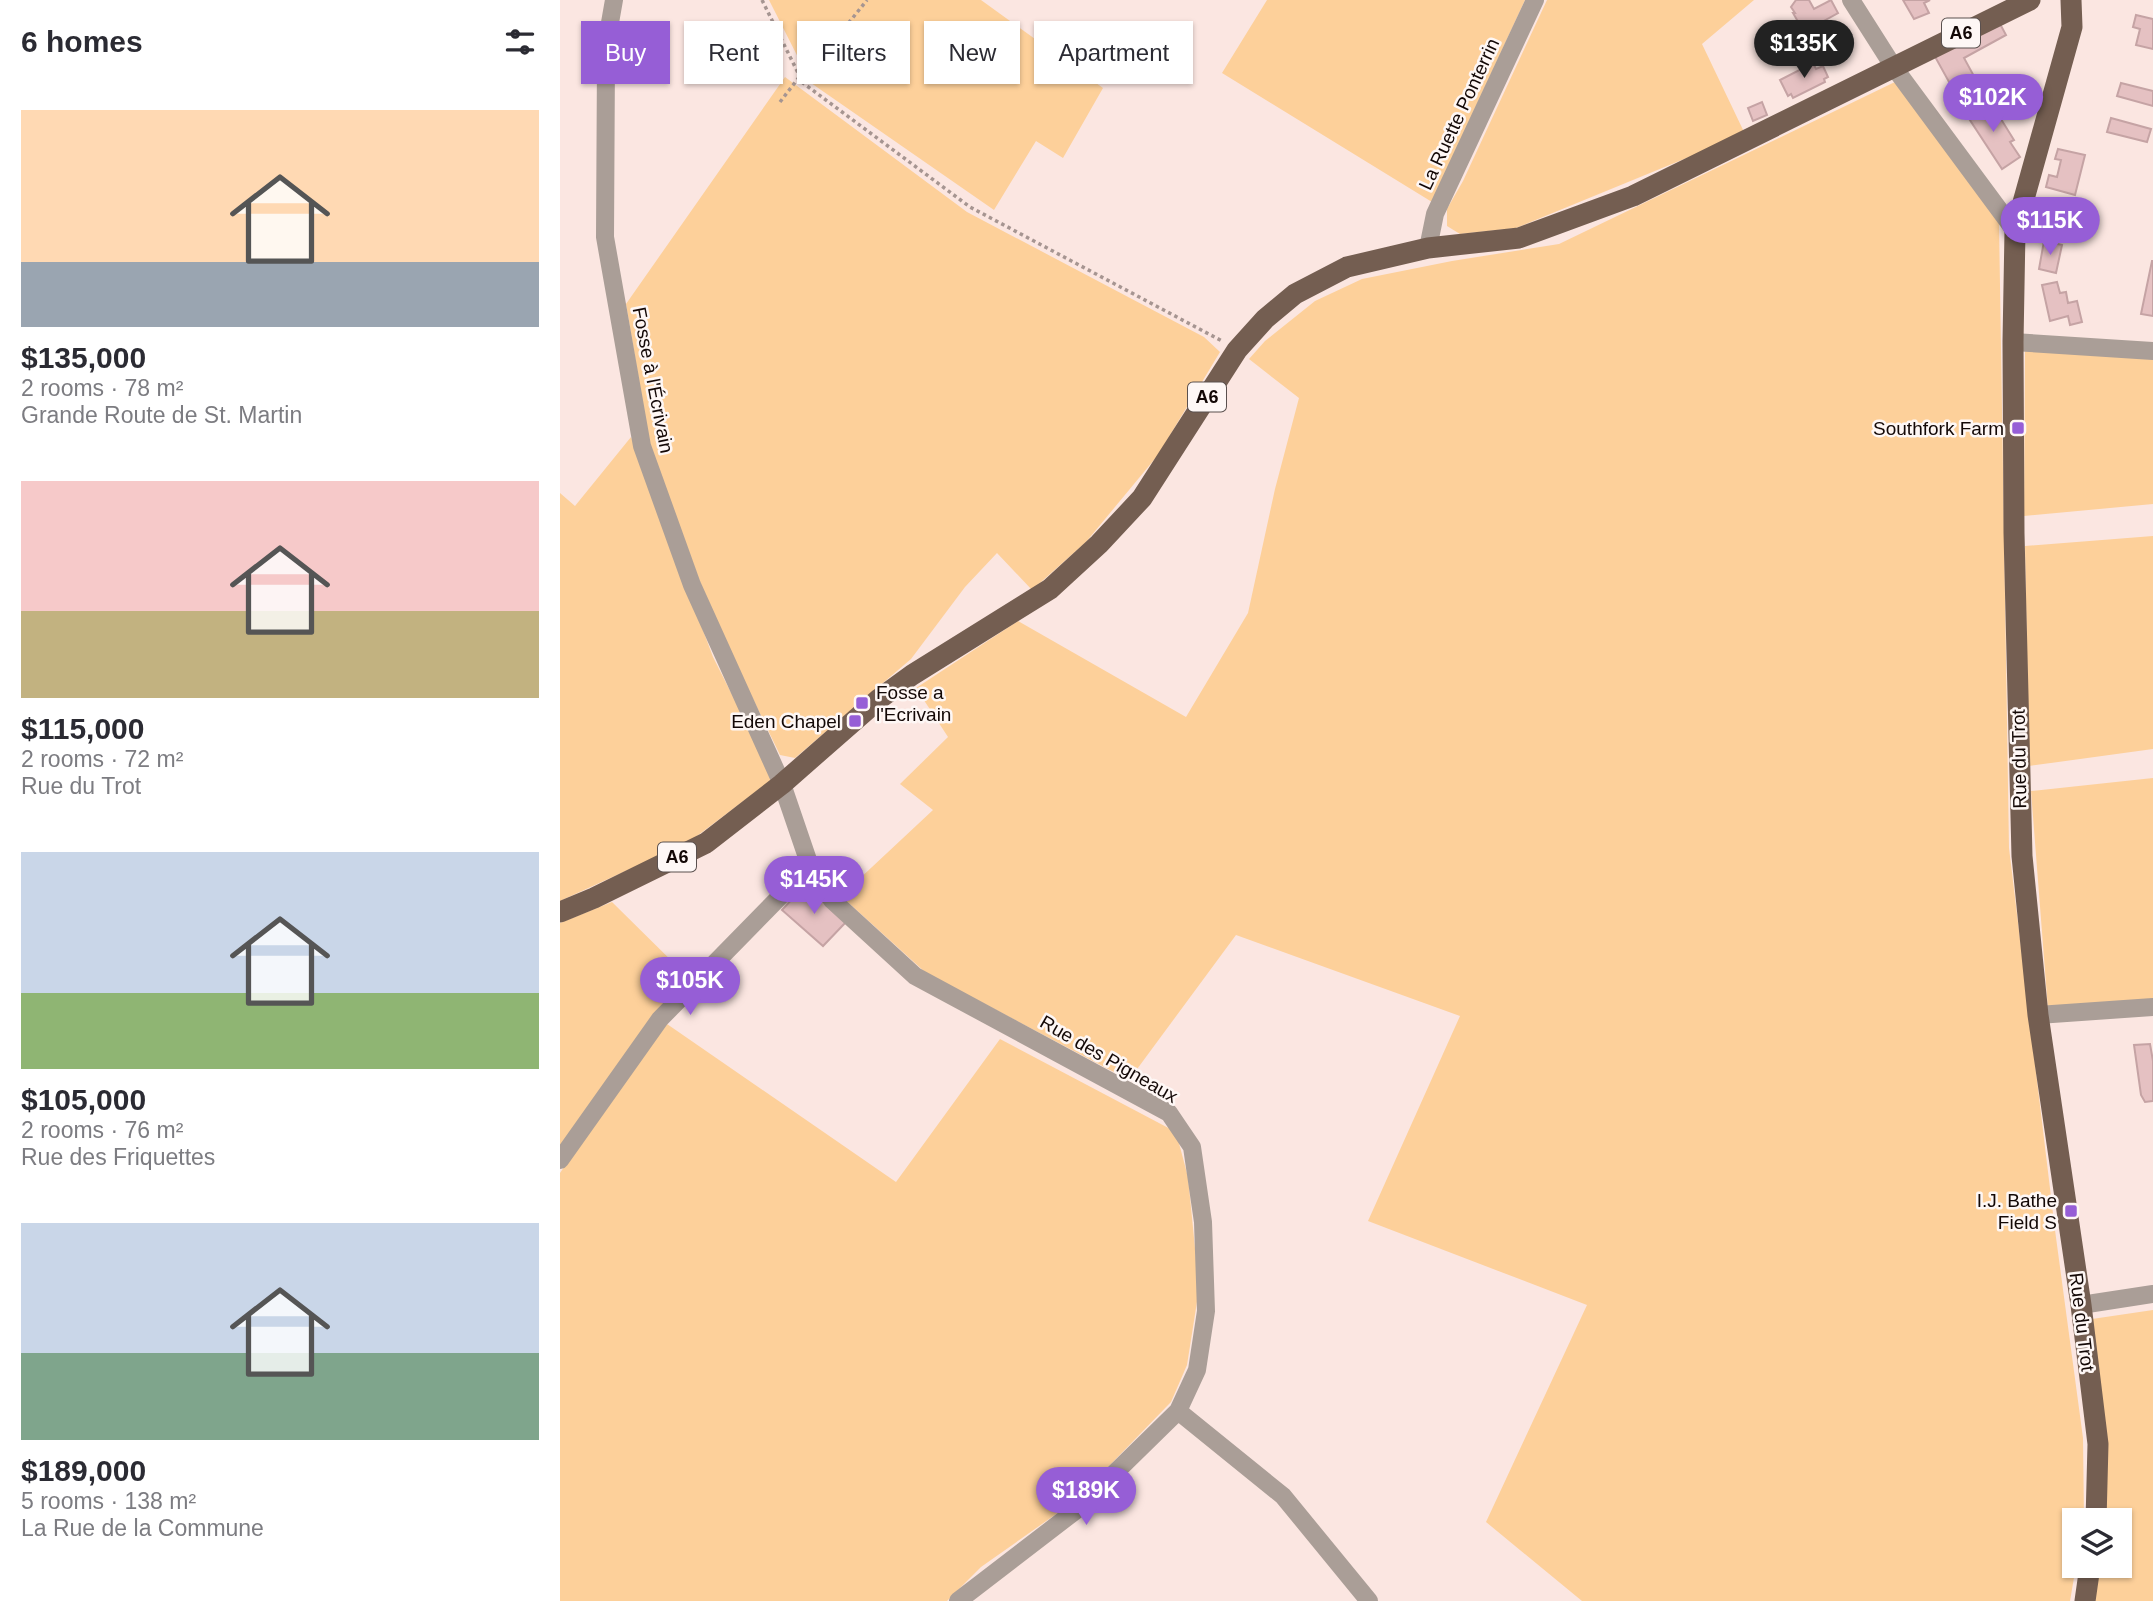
<!DOCTYPE html>
<meta charset="utf-8">
<style>
:root{--surface:#fff;--page:#f7f7f7;--text:#2b2b33;--muted:#7c7c81;--accent:#965ed6}
body{margin:0;font-family:Arial,sans-serif;background:var(--page);color:var(--text);height:100vh;display:flex;flex-direction:column;font-size:26px;white-space:nowrap}
*{box-sizing:border-box;margin:0}
p{font-size:23px;color:var(--muted)}
.icon{flex:none;width:38px;height:38px;fill:none;stroke:currentColor;stroke-width:2;stroke-linecap:round;stroke-linejoin:round}
.map{position:relative;flex:1;overflow:hidden}
.side{display:flex;flex-direction:column;background:var(--surface);width:560px}
.side>*{flex:none}
.top-card{position:absolute;left:21px;top:21px;width:665px;height:63px;display:flex;gap:14px}
.tools{position:absolute;left:1502px;top:1508px;display:grid;gap:14px}
.tools a{display:grid;place-items:center;width:70px;height:70px;border-radius:0px;background:var(--surface);box-shadow:0 2px 5px #0004;font-size:35px}
.price{position:absolute;translate:-50% -60px;padding:0 16px;border-radius:24px;background:var(--accent);color:#fff;font-size:23px;line-height:46px;filter:drop-shadow(0 2px 4px #0008)}
.price::after{content:'';position:absolute;left:50%;top:42px;width:21px;height:16px;margin-left:-10px;background:inherit;clip-path:polygon(0 0,100% 0,50% 100%)}
.price.selected{background:#222;color:#fff}
ul{padding:0;list-style:none}
li{display:grid;align-content:center;gap:14px;height:371px;padding:0 21px}
li span{display:grid;place-items:center;height:217px;border-radius:0px;color:#555}
li>.icon{margin-inline-start:auto}
span .icon{width:126px;height:126px;fill:#fffc;stroke-width:1}
li b{font-size:30px}
h2{display:flex;justify-content:space-between;align-items:center;height:84px;padding:0 21px;font-size:30px}
.tag{padding:0 24px;border-radius:0px;background:var(--surface);box-shadow:0 2px 5px #0004;font-size:24px;line-height:63px}
.tag.selected{background:var(--accent);color:#fff}
main{display:flex;flex:1;min-height:0}
.map>svg:first-child{display:block}
</style>
<main>
<section class="side">
<h2>6 homes<svg class="icon" aria-label="filters" viewBox="0 0 24 24"><path d="M4 7h16M4 17h16"/><circle cx="9" cy="7" r="2"/><circle cx="15" cy="17" r="2"/></svg></h2>
<ul>
<li><span style="background:linear-gradient(#ffd9b3 70%,#9aa5b1 0)"><svg class="icon" aria-label="home" viewBox="0 0 24 24"><path d="M3 11l9-7 9 7M6 9v11h12V9"/></svg></span><div><b>$135,000</b><p>2 rooms · 78 m²</p><p>Grande Route de St. Martin</p></div></li>
<li><span style="background:linear-gradient(#f6c9c9 60%,#c2b280 0)"><svg class="icon" aria-label="home" viewBox="0 0 24 24"><path d="M3 11l9-7 9 7M6 9v11h12V9"/></svg></span><div><b>$115,000</b><p>2 rooms · 72 m²</p><p>Rue du Trot</p></div></li>
<li><span style="background:linear-gradient(#c9d6e8 65%,#8fb573 0)"><svg class="icon" aria-label="home" viewBox="0 0 24 24"><path d="M3 11l9-7 9 7M6 9v11h12V9"/></svg></span><div><b>$105,000</b><p>2 rooms · 76 m²</p><p>Rue des Friquettes</p></div></li>
<li><span style="background:linear-gradient(#c9d6e8 60%,#7fa58c 0)"><svg class="icon" aria-label="home" viewBox="0 0 24 24"><path d="M3 11l9-7 9 7M6 9v11h12V9"/></svg></span><div><b>$189,000</b><p>5 rooms · 138 m²</p><p>La Rue de la Commune</p></div></li>
</ul>
</section>
<div class="map">
<svg width="1593" height="1601" viewBox="0 0 1593 1601">
<rect width="100%" height="100%" fill="#fbe6e1"/>
<!-- green -->
<path fill="#fdd09a" d="M209,0H421L543,88L503,158L476,141L434,210L251,83Z
M707,0H965L872,202L662,73Z
M987,0H1194L1142,44L1185,134L956,228L900,234L887,226V209L903,181Z
M225,77L407,212L644,337L660,352L598,455L526,542L472,590L437,553L405,587L351,659L235,758L220,755L151,612L90,446L66,304Z
M1337,81L1439,223L1449,848L1495,1230L1523,1438L1524,1521H1514V1566H1516L1510,1601H1022L926,1522L1027,1305L808,1221L900,1016L676,935L569,1080L366,973L281,896L373,810L340,784L388,737L356,688L458,621L626,717L688,613L715,489L739,398L689,359L705,341L755,301L802,279L892,261L999,244Z
M1465,351L1593,356V504L1464,516Z
M71,437L153,657L214,778L129,842L0,901V493L15,506Z
M1593,536V749L1469,766L1465,546Z
M1593,778V1003L1488,1009L1471,791Z
M52,902L130,979L0,1155V923Z
M107,1024L336,1182L440,1039L616,1132L628,1177L639,1289L627,1365L611,1402L516,1500L421,1567L387,1601H0V1173L44,1107Z
M1593,1310V1601H1533L1539,1566H1559V1521H1545L1532,1319Z"/>
<!-- building -->
<path fill="#e5c1c2" stroke="#c5a3a4" stroke-width="2" d="M1236,0H1249L1254,9L1271,0L1278,13L1260,23L1271,41L1257,48L1254,43L1251,44L1233,13H1235L1231,7Z
M1343,0H1370L1364,3L1369,13L1354,19Z
M1576,15L1593,19V49L1576,45L1580,29L1573,27Z
M1439,22L1446,35L1404,58L1421,89L1399,100L1373,53Z
M1253,63L1256,69L1263,66L1268,77L1264,79L1265,82L1233,98L1231,94L1228,96L1220,80Z
M1561,83L1593,91V106L1557,96Z
M1421,100L1431,114L1436,111L1454,140L1450,142L1460,157L1442,169L1404,111Z
M1202,102L1207,115L1193,121L1188,108Z
M1551,118L1591,129L1587,142L1547,132Z
M1498,149L1525,155L1515,195L1486,187L1489,175L1497,177L1501,160L1495,159Z
M1507,204L1521,208L1518,221L1508,218L1505,227L1517,230L1514,240L1487,232L1493,207L1506,210Z
M1484,241L1502,245L1496,273L1479,269Z
M1592,261H1593V316L1581,314Z
M1497,282L1500,293L1506,292L1508,303L1517,301L1522,322L1510,325L1508,316L1490,321L1482,285Z
M245,885L286,922L263,946L222,910Z
M1590,1044L1593,1061V1101L1585,1102L1581,1095L1574,1045Z"/>
<g fill="none" stroke-linecap="round" stroke-linejoin="round">
<!-- path -->
<path stroke="#a69591" stroke-width="3.5" stroke-dasharray="3.5 3.5" stroke-linecap="butt" d="M202,0L243,83L410,207L662,341
M220,102L240,76L263,55L307,0"/>
<!-- minor -->
<path stroke="#aa9e97" stroke-width="18" d="M54,0L48,34L46,57L45,237L82,446L132,585L222,784L250,866L272,900L355,976L609,1113L632,1147L643,1222L646,1311L637,1370L618,1411L723,1496L809,1601
M1291,0L1333,66L1455,231
M868,248L875,214L975,0
M1453,342L1593,351
M1478,1015L1593,1007
M0,1160L100,1019L250,866
M1521,1305L1593,1294
M398,1601L519,1508L618,1411"/>
<!-- major -->
<path stroke="#745e51" stroke-width="21" d="M1511,0L1512,27L1455,231L1453,342L1454,533L1462,856L1478,1015L1521,1305L1538,1444L1536,1521
M0,912L34,898L146,843L222,784L319,699L352,675L490,589L539,544L582,498L677,350L705,319L735,294L787,267L868,248L959,238L1073,196L1470,0
M1525,1601L1530,1566"/>
</g>
<!-- markers -->
<g fill="#965ed6" stroke="#fef7f5" stroke-width="2.5">
<rect x="1451" y="421" width="14" height="14" rx="3.5"/>
<rect x="295" y="696" width="14" height="14" rx="3.5"/>
<rect x="288" y="714" width="14" height="14" rx="3.5"/>
<rect x="1504" y="1204" width="14" height="14" rx="3.5"/>
</g>
<g text-anchor="middle" dominant-baseline="central" stroke-width="5" stroke-linejoin="round" paint-order="stroke">
<!-- shield labels -->
<g fill="#fef7f5" stroke="#5a504e" stroke-width="2">
<rect x="1382" y="18.5" width="38" height="29" rx="5"/>
<rect x="628" y="382.5" width="38" height="29" rx="5"/>
<rect x="98" y="842.5" width="38" height="29" rx="5"/>
</g>
<g font-size="18" font-weight="bold" fill="#130806">
<text x="1401" y="33">A6</text>
<text x="647" y="397">A6</text>
<text x="117" y="857">A6</text>
</g>
<!-- street labels -->
<g font-size="19" fill="#130806" stroke="#fef7f5">
<text transform="translate(899 114) rotate(-65)">La Ruette Ponterrin</text>
<text transform="translate(93 380) rotate(79)">Fosse à l'Écrivain</text>
<text transform="translate(1459 759) rotate(-91)">Rue du Trot</text>
<text transform="translate(549 1059) rotate(30)">Rue des Pigneaux</text>
<text transform="translate(1522 1322) rotate(83)">Rue du Trot</text>
</g>
<!-- poi labels -->
<g font-size="19" fill="#130806" stroke="#fef7f5" text-anchor="end">
<text x="1444" y="428">Southfork Farm</text>
<text x="316" y="692" text-anchor="start">Fosse a<tspan x="316" dy="22">l'Ecrivain</tspan></text>
<text x="281" y="721">Eden Chapel</text>
<text x="1497" y="1200">I.J. Bathe<tspan x="1497" dy="22">Field S</tspan></text>
</g>
</g>
</svg>
<div class="tools">
<a><svg class="icon" aria-label="layers" viewBox="0 0 24 24"><path d="M12 4l9 5-9 5-9-5zM3 14l9 5 9-5"/></svg></a>
</div>
<b class="price selected" style="left:1244px;top:80px">$135K</b>
<b class="price" style="left:1433px;top:134px">$102K</b>
<b class="price" style="left:1490px;top:257px">$115K</b>
<b class="price" style="left:254px;top:916px">$145K</b>
<b class="price" style="left:130px;top:1017px">$105K</b>
<b class="price" style="left:526px;top:1527px">$189K</b>
<div class="top-card">
<a class="tag selected">Buy</a>
<a class="tag">Rent</a>
<a class="tag">Filters</a>
<a class="tag">New</a>
<a class="tag">Apartment</a>
</div>
</div>
</main>
